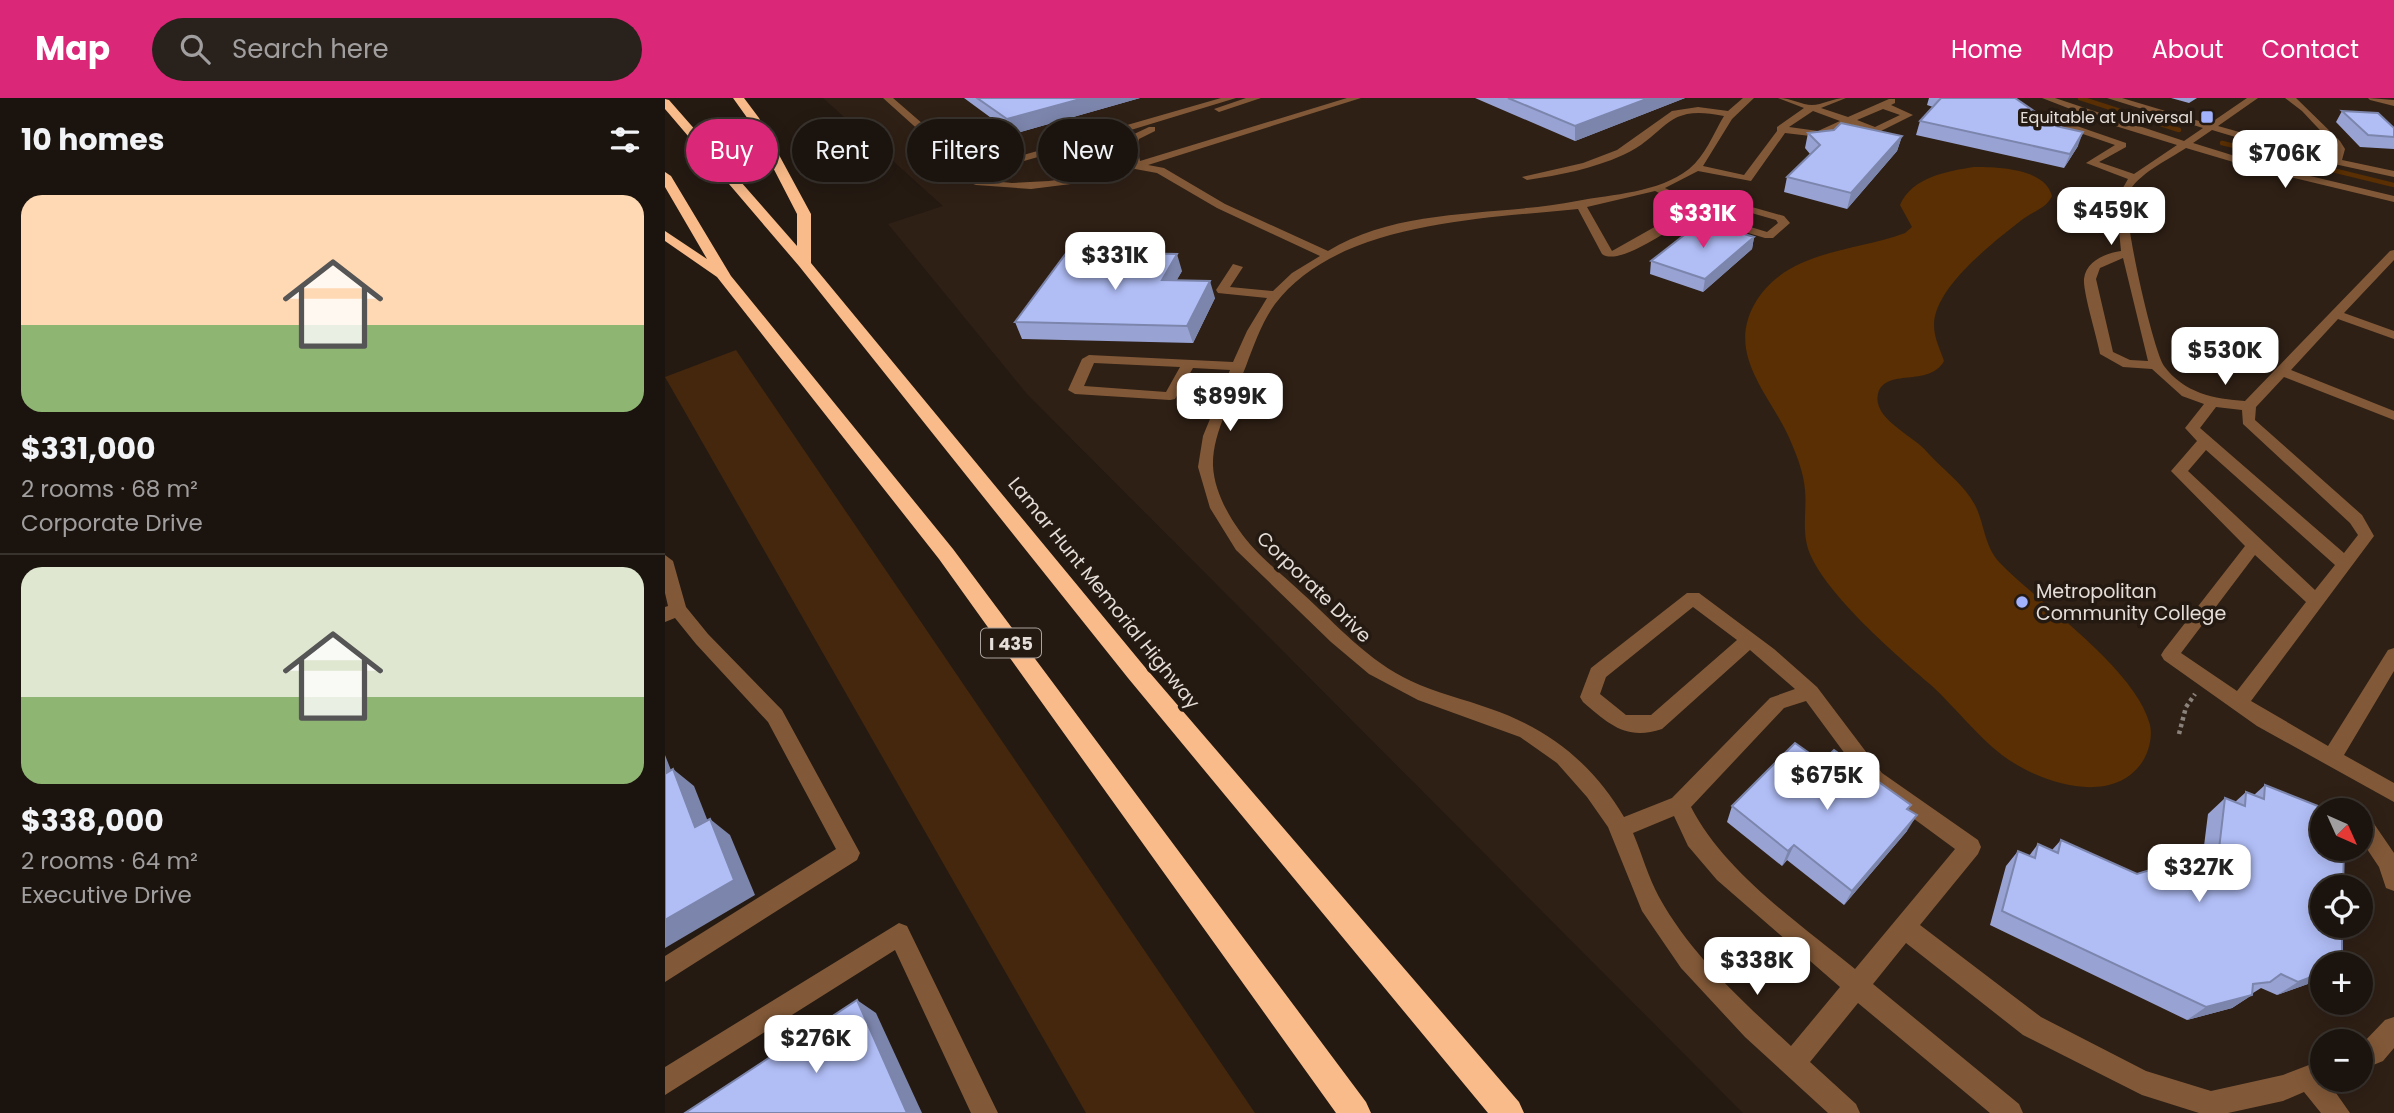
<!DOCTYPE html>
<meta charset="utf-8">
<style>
:root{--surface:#1b140e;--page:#28211c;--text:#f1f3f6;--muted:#a09e9e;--line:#39332e;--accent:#db2777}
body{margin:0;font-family:Poppins,sans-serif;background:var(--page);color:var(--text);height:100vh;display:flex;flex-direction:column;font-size:26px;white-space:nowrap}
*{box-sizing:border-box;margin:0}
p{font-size:23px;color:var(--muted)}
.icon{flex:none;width:38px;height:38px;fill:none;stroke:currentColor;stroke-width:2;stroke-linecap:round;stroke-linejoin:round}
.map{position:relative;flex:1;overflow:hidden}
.panel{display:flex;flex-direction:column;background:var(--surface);width:665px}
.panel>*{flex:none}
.guide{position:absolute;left:21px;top:21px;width:665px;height:63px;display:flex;gap:14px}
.needle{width:46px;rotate:135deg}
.controls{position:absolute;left:1645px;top:700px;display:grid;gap:14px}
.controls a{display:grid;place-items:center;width:63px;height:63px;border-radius:50%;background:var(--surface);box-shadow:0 4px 18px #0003,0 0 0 2px var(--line);font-size:35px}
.price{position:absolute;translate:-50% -60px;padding:0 16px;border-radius:14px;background:#fff;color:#222;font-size:23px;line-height:46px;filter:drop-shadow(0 2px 4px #0008)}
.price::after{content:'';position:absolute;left:50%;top:42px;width:21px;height:16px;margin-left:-10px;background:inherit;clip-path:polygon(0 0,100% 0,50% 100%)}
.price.on{background:var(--accent);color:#fff}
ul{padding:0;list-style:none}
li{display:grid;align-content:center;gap:14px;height:371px;padding:0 21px}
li+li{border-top:2px solid var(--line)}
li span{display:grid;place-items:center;height:217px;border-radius:21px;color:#555}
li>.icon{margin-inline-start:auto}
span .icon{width:126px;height:126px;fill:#fffc;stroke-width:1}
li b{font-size:30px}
h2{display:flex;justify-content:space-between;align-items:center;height:84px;padding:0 21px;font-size:30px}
.tag{padding:0 24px;border-radius:32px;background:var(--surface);box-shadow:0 4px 18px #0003,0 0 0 2px var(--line);font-size:24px;line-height:63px}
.tag.on{background:var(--accent);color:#fff}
header{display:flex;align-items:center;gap:42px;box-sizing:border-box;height:98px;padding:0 35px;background:var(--accent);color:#fff}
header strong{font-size:33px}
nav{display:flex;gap:38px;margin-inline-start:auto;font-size:24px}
.search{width:490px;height:63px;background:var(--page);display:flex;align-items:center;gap:18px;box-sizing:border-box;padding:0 24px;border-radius:38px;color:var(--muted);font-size:26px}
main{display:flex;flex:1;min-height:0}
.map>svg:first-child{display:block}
</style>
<header>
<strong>Map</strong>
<div class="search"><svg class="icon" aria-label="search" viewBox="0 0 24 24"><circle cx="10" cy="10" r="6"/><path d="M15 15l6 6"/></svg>Search here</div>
<nav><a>Home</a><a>Map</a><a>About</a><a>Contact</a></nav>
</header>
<main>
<section class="panel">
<h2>10 homes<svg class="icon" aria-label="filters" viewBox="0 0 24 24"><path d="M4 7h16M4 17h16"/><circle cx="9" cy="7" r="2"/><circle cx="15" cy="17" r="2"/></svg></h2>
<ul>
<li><span style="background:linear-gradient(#ffd9b3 60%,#8fb573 0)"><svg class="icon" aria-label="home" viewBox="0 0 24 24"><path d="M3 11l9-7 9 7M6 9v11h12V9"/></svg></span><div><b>$331,000</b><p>2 rooms · 68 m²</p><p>Corporate Drive</p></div></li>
<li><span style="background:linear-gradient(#dfe7d0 60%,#8fb573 0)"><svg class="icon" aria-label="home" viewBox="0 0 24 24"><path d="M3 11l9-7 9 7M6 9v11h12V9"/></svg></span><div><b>$338,000</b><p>2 rooms · 64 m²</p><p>Executive Drive</p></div></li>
</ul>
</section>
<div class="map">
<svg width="1729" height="1015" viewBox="0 0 1729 1015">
<rect width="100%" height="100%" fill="#241a12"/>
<!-- built -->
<path fill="#2f2015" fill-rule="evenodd" d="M158,0H1729V1015H1078L362,296L223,126L278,108ZM1657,712H1696V751H1657ZM1657,789H1696V828H1657ZM1657,866H1696V905H1657ZM1657,943H1696V982H1657Z"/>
<!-- green -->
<path fill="#44270d" d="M71,252L590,1015H421L0,279Z"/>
<!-- water -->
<path fill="#592f03" d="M1309,69C1332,69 1380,70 1387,98C1381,111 1368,113 1358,121C1330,143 1269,189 1269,227C1269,240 1275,251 1279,263C1264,290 1220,269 1213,296C1207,321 1249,338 1262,354C1277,371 1299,386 1310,407C1320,427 1319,448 1335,465C1375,506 1471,571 1485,627C1488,640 1483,657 1475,667C1443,709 1371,683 1337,657C1311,637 1290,609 1266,587C1230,556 1163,498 1145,456C1136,435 1142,413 1140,392C1139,376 1132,358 1126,344C1107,298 1061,259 1089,207C1119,152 1189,154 1240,135L1247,129L1235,107C1247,79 1283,73 1309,69Z"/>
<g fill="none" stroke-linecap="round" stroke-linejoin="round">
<!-- stream -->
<path stroke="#592f03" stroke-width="4.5" d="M1415,0L1514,32
M1557,45L1729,87"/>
<!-- path -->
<path stroke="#8b827c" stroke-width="4.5" stroke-dasharray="3.5 3.5" stroke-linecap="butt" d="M1514,636L1521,609L1530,596"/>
<!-- minor -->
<path fill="#825938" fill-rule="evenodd" d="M218,0H228L266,33L268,42L291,66L308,79L317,82L347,85L384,83L428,77L456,69L430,64L401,51L327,72L306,59V55H314L329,65L394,47L382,38V34H388L403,44L556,0H571L410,49L436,59L465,64L462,48L467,37L484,29H490V33L474,41L472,48L475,63L682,0H696L483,67L499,70L560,106L663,153C736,108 832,119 912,103C948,96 993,95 1024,71C1041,57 1048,36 1059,18C998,5 1004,36 958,57C927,71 895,77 862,82L857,79L918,65L952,52L1007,13L1033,9L1063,13L1078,0H1089L1067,21L1038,68L1079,77L1112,33V29L1139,10L1113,0C1126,0 1137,7 1147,7C1157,7 1168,0 1181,0L1156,10L1183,19L1224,1H1230V5L1226,7L1248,17L1214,34L1184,26L1154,39L1120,35L1086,83L1033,73L1000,90L1034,106L1062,102L1119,118L1125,125L1108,140H1100L1026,118C1008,129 954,169 937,156L913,111C819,121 673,123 610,206C597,224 589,247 581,268C569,299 547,334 548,368C549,390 561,414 574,432C591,457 616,475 638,496C672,527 703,563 746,583C771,595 799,601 826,611C884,631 928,666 959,719L1007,700L1105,600L1130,591L1085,552L997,631C961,643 944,626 918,604L915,599L926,570L1022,495H1034L1109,551L1152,589L1217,675L1313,742L1316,749L1313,756L1255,827L1376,919L1481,973L1546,993L1618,977L1657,962V982H1667L1664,985L1685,1015H1656L1639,994L1618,1003L1563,1015H1534L1477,997L1358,937L1241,845L1208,886L1354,1006L1358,1015H1325L1193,905L1145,964L1191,1006L1195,1015H1163L1080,939L1016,870L977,813L943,729L922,699L892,665L855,639L753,602L704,576L666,544L571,452L545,410L533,369L538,338L565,272L528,270L510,301L505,302L410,296L403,292L417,261L424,257L568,264L582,233L602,200L553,195L551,192L568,166L578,169L565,189L608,193L627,175L655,158L552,110L492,75L470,71L430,83L366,91L311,87L300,83L284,70L260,45L258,36ZM1218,11L1235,17L1210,29L1192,22ZM1148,13L1175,23L1153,33L1124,29ZM990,93L1025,109L947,153L922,109ZM1062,108L1111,122L1113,125L1102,134L1033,113ZM429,265L515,269L501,294L419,288ZM1028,509L1072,542L986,617H961L935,596L941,579ZM1141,603L1203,687L1290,751L1190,871C1133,824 1060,775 1026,709L1119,610ZM1009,718L1023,748L1052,782L1175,889L1126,948C1078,904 1026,857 994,799C983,779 977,756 968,735Z
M581,0H596L554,14L549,11Z
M1329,0H1342L1380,17L1461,45V49L1434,64L1469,76L1512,47L1444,26L1377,0H1390L1519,43L1538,30L1442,0H1457L1544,26L1582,0H1593L1553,28L1667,60L1670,51L1668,46L1637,13L1620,0H1631L1675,43L1680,51L1677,62L1729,73V79L1637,59L1547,32L1528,45L1599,67L1729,98V104L1592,71L1521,50C1503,62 1472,76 1463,96C1456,113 1488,252 1499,268C1519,295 1549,301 1580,303L1725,153L1729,152V162L1679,215L1729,233V241L1673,221L1626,272L1729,313V322L1619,279L1591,309L1590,322L1697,417L1709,438L1586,603L1663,648L1723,552L1729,550V573L1679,657L1729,685V704L1592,628L1499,562L1496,557L1499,552L1580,448L1506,373L1532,343L1520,330L1539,306L1517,298L1487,271L1458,269L1435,256C1432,239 1418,195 1419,181C1421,163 1441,155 1456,153L1451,102L1463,81L1421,65L1450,47L1374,21ZM1458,160L1483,263L1465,262L1448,254L1431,181L1435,170ZM1551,309L1577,312L1578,326L1685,425L1693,437L1679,455L1535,330ZM1541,352L1670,467L1650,492L1523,373ZM1590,457L1641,504L1572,593L1516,555Z
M1703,0L1729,2V8L1705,2Z
M0,457L8,463L21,509L43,536L117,612L195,755L192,762L0,884V858L171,751L103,624L31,546L10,520L0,524V509L3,508L0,495Z
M1696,715L1703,717L1729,755V793L1721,790L1714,769L1696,742Z
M234,825L242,828L333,1015H306L230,852L0,997V969Z
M1729,919V950L1718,963L1696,972V947L1720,922Z"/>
<!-- highway -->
<path fill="#f9bb8a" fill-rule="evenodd" d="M68,0H79L94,20L146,116V165L479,568L854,1004L859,1015H823L463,580L134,168L0,11V1L4,2L132,148V116L83,21Z
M0,74L6,78L66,178L288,451L701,1004L706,1015H671L274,461L52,179L0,143V133L42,161L0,89Z"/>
</g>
<!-- wall -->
<path fill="#98a3d4" d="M299,0H475L348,36Z
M810,0H1020L910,43Z
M1264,0H1350L1413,48L1399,70L1251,37L1255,23L1268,9L1262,7Z
M1506,0H1532L1524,5Z
M1677,13L1729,30V51L1695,49L1671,24Z
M1143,35L1237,38L1232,53L1182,111L1119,94L1122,79L1145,56L1140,50Z
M1089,139L1087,151L1038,194L985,176L986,163Z
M517,173L511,183L550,200L528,245L357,241L350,224Z
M1157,664L1246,707L1243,711L1242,733L1179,807L1122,762L1117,768L1062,724L1067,708Z
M1600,687L1654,882L1612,897L1596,890L1588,895L1587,897L1567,910L1522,922L1325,827L1341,768L1353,753L1364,758L1373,746L1387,752L1396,742L1472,776L1538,756L1543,716L1560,700L1570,704L1581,694L1589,697Z"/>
<!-- shaded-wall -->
<path fill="#7c85ac" d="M419,0H475L348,36L342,21Z
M984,0H1020L910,43V28Z
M1418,34L1413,48L1399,70L1405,56Z
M1237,38L1232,53L1182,111L1186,95Z
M1089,139L1087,151L1038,194L1040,181Z
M512,156L517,173L502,199L497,182Z
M545,183L550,200L528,245L522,228Z
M0,657L15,695L0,683Z
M8,671L29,688L51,744L30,729Z
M1252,717L1242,733L1179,807L1187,793Z
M45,721L65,737L90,797L0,850V822Z
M1129,747L1122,762L1117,768L1123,753Z
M1657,875V880L1654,882L1612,897L1633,884Z
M1587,897L1567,910L1522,922L1541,909Z
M192,902L211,915L257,1015H242Z"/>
<!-- building -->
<path fill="#b1bef6" stroke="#7c85ac" stroke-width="2" d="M312,0H419L342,21Z
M843,0H984L910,28Z
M1276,0H1350L1391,28L1418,34L1405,56L1255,23Z
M1677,13L1713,15L1729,30V39L1703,37Z
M1176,25L1237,38L1186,95L1122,79L1155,47L1143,35L1169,32Z
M1037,123L1089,139L1040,181L986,163Z
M402,154L512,156L497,182L545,183L522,228L350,224Z
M1130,645L1157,664L1169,652L1246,707L1242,711L1252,717L1187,793L1129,747L1123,753L1067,708Z
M8,671L30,729L45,721L69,782L0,822V676Z
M1600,687L1663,712H1657V751H1679L1678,789H1657V828H1677V866H1657V875L1633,884L1616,876L1605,884L1588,886L1587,897L1541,909L1337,813L1353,753L1370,760L1373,746L1393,755L1396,742L1472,776L1554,751L1560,700L1580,708L1581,694L1599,701Z
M192,902L242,1015H20Z"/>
<!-- markers -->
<g fill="#a2b2fd" stroke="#241a12" stroke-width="2.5">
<rect x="1535" y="12" width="14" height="14" rx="3.5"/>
<circle cx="1357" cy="504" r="7"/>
</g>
<g text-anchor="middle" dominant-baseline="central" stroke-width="7" stroke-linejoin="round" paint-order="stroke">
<!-- far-poi labels -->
<g font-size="16" fill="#e4ddd8" stroke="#241a12" text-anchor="end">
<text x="1528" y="19">Equitable at Universal</text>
</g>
<!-- shield labels -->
<rect fill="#241a12" stroke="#aaa29d" stroke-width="2" x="316" y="530.5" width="60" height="29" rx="5"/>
<g font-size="18" font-weight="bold" fill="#e4ddd8">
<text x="346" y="545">I 435</text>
</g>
<!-- street labels -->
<g font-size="19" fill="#e4ddd8" stroke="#241a12">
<text transform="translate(649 489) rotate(44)">Corporate Drive</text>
<text transform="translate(439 495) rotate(51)">Lamar Hunt Memorial Highway</text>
</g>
<!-- poi labels -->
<g font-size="19" fill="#e4ddd8" stroke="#241a12" text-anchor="start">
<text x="1371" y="493">Metropolitan<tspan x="1371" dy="22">Community College</tspan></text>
</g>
</g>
</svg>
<div class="controls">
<a><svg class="needle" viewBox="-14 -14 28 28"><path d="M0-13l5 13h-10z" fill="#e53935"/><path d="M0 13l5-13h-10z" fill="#a09e9e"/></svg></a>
<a><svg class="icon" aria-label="locate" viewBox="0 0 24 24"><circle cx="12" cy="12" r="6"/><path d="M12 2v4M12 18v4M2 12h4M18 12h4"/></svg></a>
<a>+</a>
<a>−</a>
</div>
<b class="price" style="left:1620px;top:92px">$706K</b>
<b class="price" style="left:1446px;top:149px">$459K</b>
<b class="price on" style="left:1038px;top:152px">$331K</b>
<b class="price" style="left:450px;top:194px">$331K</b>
<b class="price" style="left:1560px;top:289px">$530K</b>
<b class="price" style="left:565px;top:335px">$899K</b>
<b class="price" style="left:1162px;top:714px">$675K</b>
<b class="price" style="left:1534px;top:806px">$327K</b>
<b class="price" style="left:1092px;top:899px">$338K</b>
<b class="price" style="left:151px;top:977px">$276K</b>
<div class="guide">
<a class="tag on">Buy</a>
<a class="tag">Rent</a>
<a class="tag">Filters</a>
<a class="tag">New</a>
</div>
</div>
</main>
